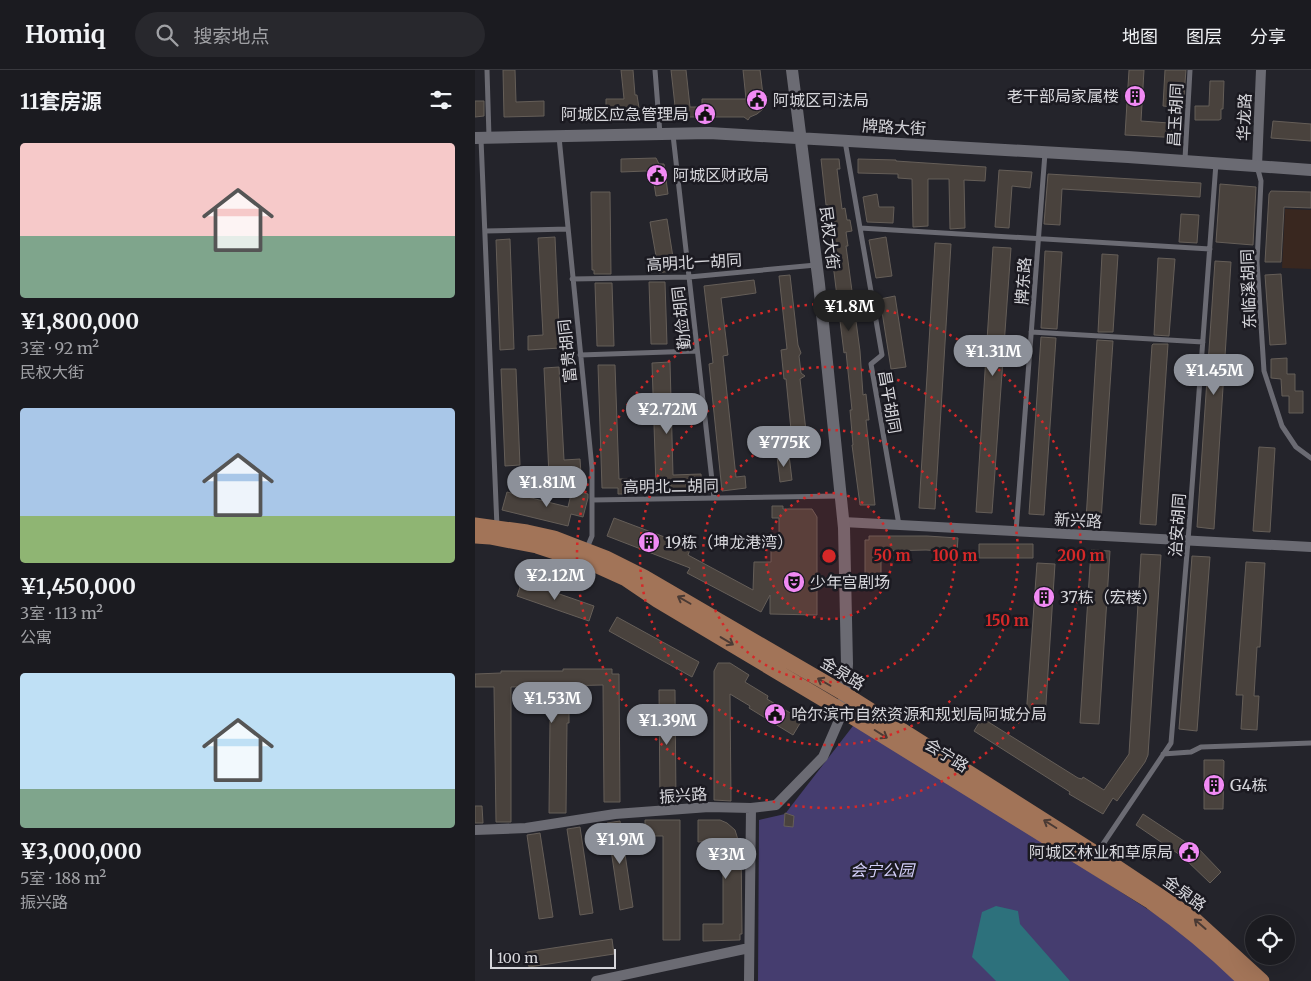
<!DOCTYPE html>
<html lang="zh">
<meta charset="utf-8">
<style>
:root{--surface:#1b1b20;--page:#28282d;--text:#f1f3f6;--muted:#a0a1a5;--line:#39393e;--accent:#8c9099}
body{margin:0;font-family:Merriweather,"Noto Sans SC",serif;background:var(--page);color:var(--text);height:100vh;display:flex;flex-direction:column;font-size:19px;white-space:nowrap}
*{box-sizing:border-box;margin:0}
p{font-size:16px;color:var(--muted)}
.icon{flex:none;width:28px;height:28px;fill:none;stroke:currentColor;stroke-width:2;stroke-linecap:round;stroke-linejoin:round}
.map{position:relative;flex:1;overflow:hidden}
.panel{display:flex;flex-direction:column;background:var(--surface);width:475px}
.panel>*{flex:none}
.buttons{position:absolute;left:770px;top:845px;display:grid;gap:10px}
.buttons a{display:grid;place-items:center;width:50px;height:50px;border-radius:50%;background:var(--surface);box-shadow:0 5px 20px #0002,0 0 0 1px var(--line);font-size:25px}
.scale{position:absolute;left:15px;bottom:12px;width:126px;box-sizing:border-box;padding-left:5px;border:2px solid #d6d6db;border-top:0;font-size:14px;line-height:18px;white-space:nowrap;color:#d6d6db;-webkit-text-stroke:4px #1b1a21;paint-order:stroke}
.price{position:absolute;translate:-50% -42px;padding:0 11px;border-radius:18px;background:var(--accent);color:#fff;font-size:16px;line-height:32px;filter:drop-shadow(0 1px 2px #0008)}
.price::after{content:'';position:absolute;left:50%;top:30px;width:15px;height:11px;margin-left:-8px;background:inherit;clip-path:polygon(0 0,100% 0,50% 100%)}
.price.active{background:#222;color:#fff}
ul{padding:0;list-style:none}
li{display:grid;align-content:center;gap:10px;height:265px;padding:0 20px}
li span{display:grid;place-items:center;height:155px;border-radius:5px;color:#555}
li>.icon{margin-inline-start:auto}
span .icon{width:90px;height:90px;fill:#fffc;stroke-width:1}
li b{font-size:21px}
h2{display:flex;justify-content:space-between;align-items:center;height:60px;padding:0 20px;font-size:21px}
header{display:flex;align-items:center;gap:30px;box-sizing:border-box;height:70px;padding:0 25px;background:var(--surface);border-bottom:1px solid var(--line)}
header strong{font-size:24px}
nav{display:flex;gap:28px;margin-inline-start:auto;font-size:18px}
.search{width:350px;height:45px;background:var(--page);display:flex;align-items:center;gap:12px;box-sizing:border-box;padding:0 18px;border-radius:28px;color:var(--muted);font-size:19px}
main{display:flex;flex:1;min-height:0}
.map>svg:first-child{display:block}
</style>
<header>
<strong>Homiq</strong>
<div class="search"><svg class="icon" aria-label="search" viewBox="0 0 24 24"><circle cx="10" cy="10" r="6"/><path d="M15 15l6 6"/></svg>搜索地点</div>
<nav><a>地图</a><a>图层</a><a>分享</a></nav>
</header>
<main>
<section class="panel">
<h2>11套房源<svg class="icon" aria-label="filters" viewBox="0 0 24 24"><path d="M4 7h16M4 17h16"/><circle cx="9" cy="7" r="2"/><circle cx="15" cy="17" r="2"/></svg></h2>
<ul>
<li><span style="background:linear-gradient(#f6c9c9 60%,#7fa58c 0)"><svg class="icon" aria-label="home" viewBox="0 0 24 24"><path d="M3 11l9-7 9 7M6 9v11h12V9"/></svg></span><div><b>¥1,800,000</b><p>3室 · 92 m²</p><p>民权大街</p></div></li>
<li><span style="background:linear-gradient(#a9c7e8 70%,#8fb573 0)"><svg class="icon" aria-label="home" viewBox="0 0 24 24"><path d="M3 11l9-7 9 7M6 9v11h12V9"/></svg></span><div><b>¥1,450,000</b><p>3室 · 113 m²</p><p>公寓</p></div></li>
<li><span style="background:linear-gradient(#bfe0f5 75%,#7fa58c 0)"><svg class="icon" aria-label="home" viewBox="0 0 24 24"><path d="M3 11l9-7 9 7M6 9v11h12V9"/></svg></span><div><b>¥3,000,000</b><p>5室 · 188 m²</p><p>振兴路</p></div></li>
</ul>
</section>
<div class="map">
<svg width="836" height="911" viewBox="0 0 836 911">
<rect width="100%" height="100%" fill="#24242b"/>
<!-- education -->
<path fill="#39271f" d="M810,139L836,140V199L807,198Z"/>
<!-- green -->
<path fill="#453d6f" d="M381,652L713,865L763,911H283L284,750L310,744Z"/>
<!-- water -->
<path fill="#2d717c" d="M521,836L543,841L545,854L595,911H521L497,887L507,842Z"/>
<!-- building -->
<path fill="#49423d" stroke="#655e58" d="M28,0H40L41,32L69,31V46L29,47Z
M146,0H158L160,25H162L164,38L155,37L158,45L146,43V41H131V29H149Z
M196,0H211L215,37H227V29H271L268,0H285L288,25L293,27L289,31L288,39L282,44L275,47L273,50L269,47H203L201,45Z
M654,0H669L666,51L708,54L707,68L650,65Z
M690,0H711L708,38L688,36Z
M735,11H749L748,39H746V49L744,50H720V36H734Z
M0,31H9V46L0,47Z
M798,51L836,54V71L796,68Z
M181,88L184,94H189L193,124L181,126L178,107L171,101L146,102V89Z
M346,89H364L365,99H362L367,139L370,138L372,150H375L377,161L371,162L373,176H371L385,281L388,325L391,324L394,350H391L400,435H385L377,375H378L375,340H377L371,282L369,283L358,194H362L353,135H351Z
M383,89L421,90V91L511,97L510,111L489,110L490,158L475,159L474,109H453V156L438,157L437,109L423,108V104L383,103Z
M524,100L557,102L555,118L537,116L534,158L520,157Z
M573,104L726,113L725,127L587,119L585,155L569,154Z
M745,114L781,117L778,175L741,172Z
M796,121L836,122V138L809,137L806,192H790L794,124Z
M116,122H135L136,204H119V200H117Z
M402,124L404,137H419L418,153L392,152L388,127Z
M706,144L724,145L722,173L704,172Z
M192,149L200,200L184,203L175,152Z
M80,167L85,278L53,280V266L68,265L63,168Z
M411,167L417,206L401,208L394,170Z
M35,169L39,279L25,280L21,170Z
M460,173L476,174L460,439L444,438Z
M518,177L536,178L517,443L501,442Z
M570,181L587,182L582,259L566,258Z
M627,184L643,185L638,262H623Z
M683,188L700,189L694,266L679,265Z
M740,191L756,192L739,459L722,457Z
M806,204L811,274L795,275L790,205Z
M315,205L323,275L326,283L324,286L326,303L330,306L325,309L333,378L318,380L311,309H309L306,280L312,279L304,206Z
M279,210L281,223L246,228L253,285L248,286L261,407L270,406L271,418L247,421L234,294L238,293L229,216Z
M174,212H190L192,274H176Z
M120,213H137L139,276H122Z
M420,226L431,297L416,299L405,229Z
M566,267L581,268L569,445L554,444Z
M622,270L638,271L626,451L611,450Z
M678,274H693L681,455L665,454L677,275Z
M812,288V304H820V321H828V343H814V326H807L806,309L796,308V289Z
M195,292L198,405L226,404L227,421L196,422V415L181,416L177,293Z
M123,295H140L144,409H160L161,424H143V418H127Z
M84,297L89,390L105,389L106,404L74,406L69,298Z
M26,299H41L45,395L30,396Z
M784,377L800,378L795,462L778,461Z
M314,385L317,410L305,412L302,386Z
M97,420L113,424V428L108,447L96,444L93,456L27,440L32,422L93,437Z
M297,436H308V439H337L342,447V545L295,544V525L286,542L212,503L215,498L132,466L139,448L216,477L213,485L278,520L279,492H296V479H304V448H297Z
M394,466H452L483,468L482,482L451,480L406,481V505H390V470H394Z
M504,474H558V488H504Z
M616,480L635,481L624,654L605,653Z
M666,484L686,485L673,685L670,692L642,731L638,728L628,744L594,724L595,722L499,661L507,648L603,708L607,709L608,707L629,720L654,684Z
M717,486L735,487L722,661L704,659Z
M771,492L790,493L785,577H782L779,626H784L782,660L766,659L768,625H761Z
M562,493L580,494L570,649L551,647Z
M47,511L119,536L114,551L42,526Z
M142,547L224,592L217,607L134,561Z
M243,593H255L274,605L270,612L293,626L292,629L327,650L318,665L274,638L275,636L255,624L256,731L239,730V601Z
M88,599H137V604H144L145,732H129L128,615L36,617V752H21L19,617H0V604L26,603V601H88Z
M184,620H200L201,732H185Z
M79,634H94V653H92L91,743H74L75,651H79Z
M729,690H748L749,691L748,739H729Z
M0,736H7L8,753H0Z
M310,743L319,746L318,757L309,756Z
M668,744L718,777L720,775L746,802L735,813L708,787L661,755Z
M170,750H205V870H188V766H170Z
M223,750H245L252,753L260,760L264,773H266L267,864H265V870L228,871V854H248V778H244V771L223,772Z
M145,751L158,837L145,840L132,753Z
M105,757L118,843L105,845L92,759Z
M65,763L78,847L64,849L52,765Z
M137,869L139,884L54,897L52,882Z"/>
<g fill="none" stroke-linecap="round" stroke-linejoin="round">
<!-- service -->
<path stroke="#6b6b73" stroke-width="5" d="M12,0L14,67
M180,0L185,64
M198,65L239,428
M84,67L117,398V466L112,478
M6,69L22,457
M370,71L407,285L396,294L424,455
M710,89L715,0
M782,96L786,111L782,192L789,301L807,356L821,377L836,388
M385,158L735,179
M10,161L93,159
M97,209L214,207L341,195
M556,262L728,272
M105,285L222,281
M117,430L365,426
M541,461L570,83
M688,684L716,682L726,677L836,673
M622,783L696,673L713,471L741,93"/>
<!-- minor -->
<path stroke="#6b6b73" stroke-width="10" d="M782,96L786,0
M368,452L836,477
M0,760L51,758L140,744L234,737L276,738L301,735L348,687L368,641
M121,911L274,878
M274,911L276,738"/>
<!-- tertiary -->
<path stroke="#6b6b73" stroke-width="12" d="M317,0L344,214L369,458L372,594L369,632
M0,68L234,63L653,87L836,100"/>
<!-- primary -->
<path stroke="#a27458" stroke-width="15" d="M0,455L52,462L79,468L131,488L169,507L370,624L622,784L718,848L787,911
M0,466L15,467L62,476L120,495L151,509L182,530L368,641L676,832C710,856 741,882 770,911"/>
</g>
<!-- one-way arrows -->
<defs><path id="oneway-shaft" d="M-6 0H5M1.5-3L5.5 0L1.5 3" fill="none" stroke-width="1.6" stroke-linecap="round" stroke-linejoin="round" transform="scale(1.25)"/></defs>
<g stroke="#4a3a34">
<use href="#oneway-shaft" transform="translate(209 530) rotate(-150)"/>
<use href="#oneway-shaft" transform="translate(252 571) rotate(31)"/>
<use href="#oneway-shaft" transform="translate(349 612) rotate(-150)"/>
<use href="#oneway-shaft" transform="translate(406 664) rotate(32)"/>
<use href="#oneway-shaft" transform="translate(575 754) rotate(-148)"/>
<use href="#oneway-shaft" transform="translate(725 854) rotate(-139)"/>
</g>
<!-- distance rings -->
<circle cx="354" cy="486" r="63" fill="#d62828" fill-opacity=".12"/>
<g fill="none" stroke="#d62828" stroke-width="2.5" stroke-dasharray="2.5 5">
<circle cx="354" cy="486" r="63"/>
<circle cx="354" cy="486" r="126"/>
<circle cx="354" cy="486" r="189"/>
<circle cx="354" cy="486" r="252"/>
</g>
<!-- icons -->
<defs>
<g id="building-disc" transform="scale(1.125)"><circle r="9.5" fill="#f18af4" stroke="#1b1a21"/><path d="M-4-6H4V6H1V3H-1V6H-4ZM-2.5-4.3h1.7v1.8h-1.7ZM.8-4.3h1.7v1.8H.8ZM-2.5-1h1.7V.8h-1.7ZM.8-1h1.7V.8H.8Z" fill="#111"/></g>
<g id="civic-disc" transform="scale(1.125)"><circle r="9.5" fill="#f18af4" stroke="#1b1a21"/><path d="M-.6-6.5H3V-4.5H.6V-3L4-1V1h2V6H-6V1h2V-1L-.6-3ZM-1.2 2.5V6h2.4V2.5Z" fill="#111"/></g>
<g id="theatre-disc" transform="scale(1.125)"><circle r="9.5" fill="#f18af4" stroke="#1b1a21"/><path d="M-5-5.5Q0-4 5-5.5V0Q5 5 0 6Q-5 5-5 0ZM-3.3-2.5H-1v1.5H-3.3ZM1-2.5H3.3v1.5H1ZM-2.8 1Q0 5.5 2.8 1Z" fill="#111"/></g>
</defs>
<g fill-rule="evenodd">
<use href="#building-disc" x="660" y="26"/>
<use href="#civic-disc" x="282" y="30"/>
<use href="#civic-disc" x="230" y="44"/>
<use href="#civic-disc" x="182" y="105"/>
<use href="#building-disc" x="174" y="472"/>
<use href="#theatre-disc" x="319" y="512"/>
<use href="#building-disc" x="569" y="527"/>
<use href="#civic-disc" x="300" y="644"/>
<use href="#building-disc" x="739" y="715"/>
<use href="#civic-disc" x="714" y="782"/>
</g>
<g text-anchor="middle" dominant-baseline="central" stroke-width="5" stroke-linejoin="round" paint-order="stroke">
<!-- poi labels -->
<g font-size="16" fill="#d6d6db" stroke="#1b1a21" text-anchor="start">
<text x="644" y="26" text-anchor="end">老干部局家属楼</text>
<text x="298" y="30">阿城区司法局</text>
<text x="214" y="44" text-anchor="end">阿城区应急管理局</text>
<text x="198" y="105">阿城区财政局</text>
<text x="190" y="472">19栋（坤龙港湾）</text>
<text x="335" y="512">少年宫剧场</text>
<text x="585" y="527">37栋（宏楼）</text>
<text x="316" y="644">哈尔滨市自然资源和规划局阿城分局</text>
<text x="755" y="715">G4栋</text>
<text x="698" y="782" text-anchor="end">阿城区林业和草原局</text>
</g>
<!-- street labels -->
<g font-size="16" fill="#d6d6db" stroke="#1b1a21">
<text transform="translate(700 45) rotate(-87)">昌玉胡同</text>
<text transform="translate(769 47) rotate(-88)">华龙路</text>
<text transform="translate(419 57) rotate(3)">牌路大街</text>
<text transform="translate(355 168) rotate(83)">民权大街</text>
<text transform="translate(219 192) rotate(-3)">高明北一胡同</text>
<text transform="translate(548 211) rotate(-86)">牌东路</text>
<text transform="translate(773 219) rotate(-92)">东临溪胡同</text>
<text transform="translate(206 248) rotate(-96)">勤俭胡同</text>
<text transform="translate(92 281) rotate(-96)">富贵胡同</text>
<text transform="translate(415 332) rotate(80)">昌平胡同</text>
<text transform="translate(196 416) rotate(-1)">高明北二胡同</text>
<text transform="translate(603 450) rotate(3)">新兴路</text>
<text transform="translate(702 455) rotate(-86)">治安胡同</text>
<text transform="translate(368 603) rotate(31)">金泉路</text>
<text transform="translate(472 685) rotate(32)">会宁路</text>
<text transform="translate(208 725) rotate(-4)">振兴路</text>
<text transform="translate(710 823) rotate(36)">金泉路</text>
</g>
<!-- park labels -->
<g font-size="16" font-style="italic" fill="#d3cff9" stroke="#1b1a21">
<text x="407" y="800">会宁公园</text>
</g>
</g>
<circle cx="354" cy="486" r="8" fill="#d62828" stroke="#1b1a21" stroke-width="2.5"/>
<g font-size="15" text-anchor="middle" font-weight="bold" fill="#d62828" stroke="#1b1a21" stroke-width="5" stroke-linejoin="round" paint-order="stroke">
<text x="417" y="491">50 m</text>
<text x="480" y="491">100 m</text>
<text x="606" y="491">200 m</text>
<text x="532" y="556">150 m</text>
</g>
</svg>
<div class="buttons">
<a><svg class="icon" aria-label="locate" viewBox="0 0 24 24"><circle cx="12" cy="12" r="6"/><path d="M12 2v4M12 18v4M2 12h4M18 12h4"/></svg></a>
</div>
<div class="scale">100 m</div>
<b class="price active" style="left:374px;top:262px">¥1.8M</b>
<b class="price" style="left:518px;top:307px">¥1.31M</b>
<b class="price" style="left:739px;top:326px">¥1.45M</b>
<b class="price" style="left:192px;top:365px">¥2.72M</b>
<b class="price" style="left:309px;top:398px">¥775K</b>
<b class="price" style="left:72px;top:438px">¥1.81M</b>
<b class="price" style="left:80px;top:531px">¥2.12M</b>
<b class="price" style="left:77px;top:654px">¥1.53M</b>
<b class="price" style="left:192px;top:676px">¥1.39M</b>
<b class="price" style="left:145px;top:795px">¥1.9M</b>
<b class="price" style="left:251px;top:810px">¥3M</b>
</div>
</main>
